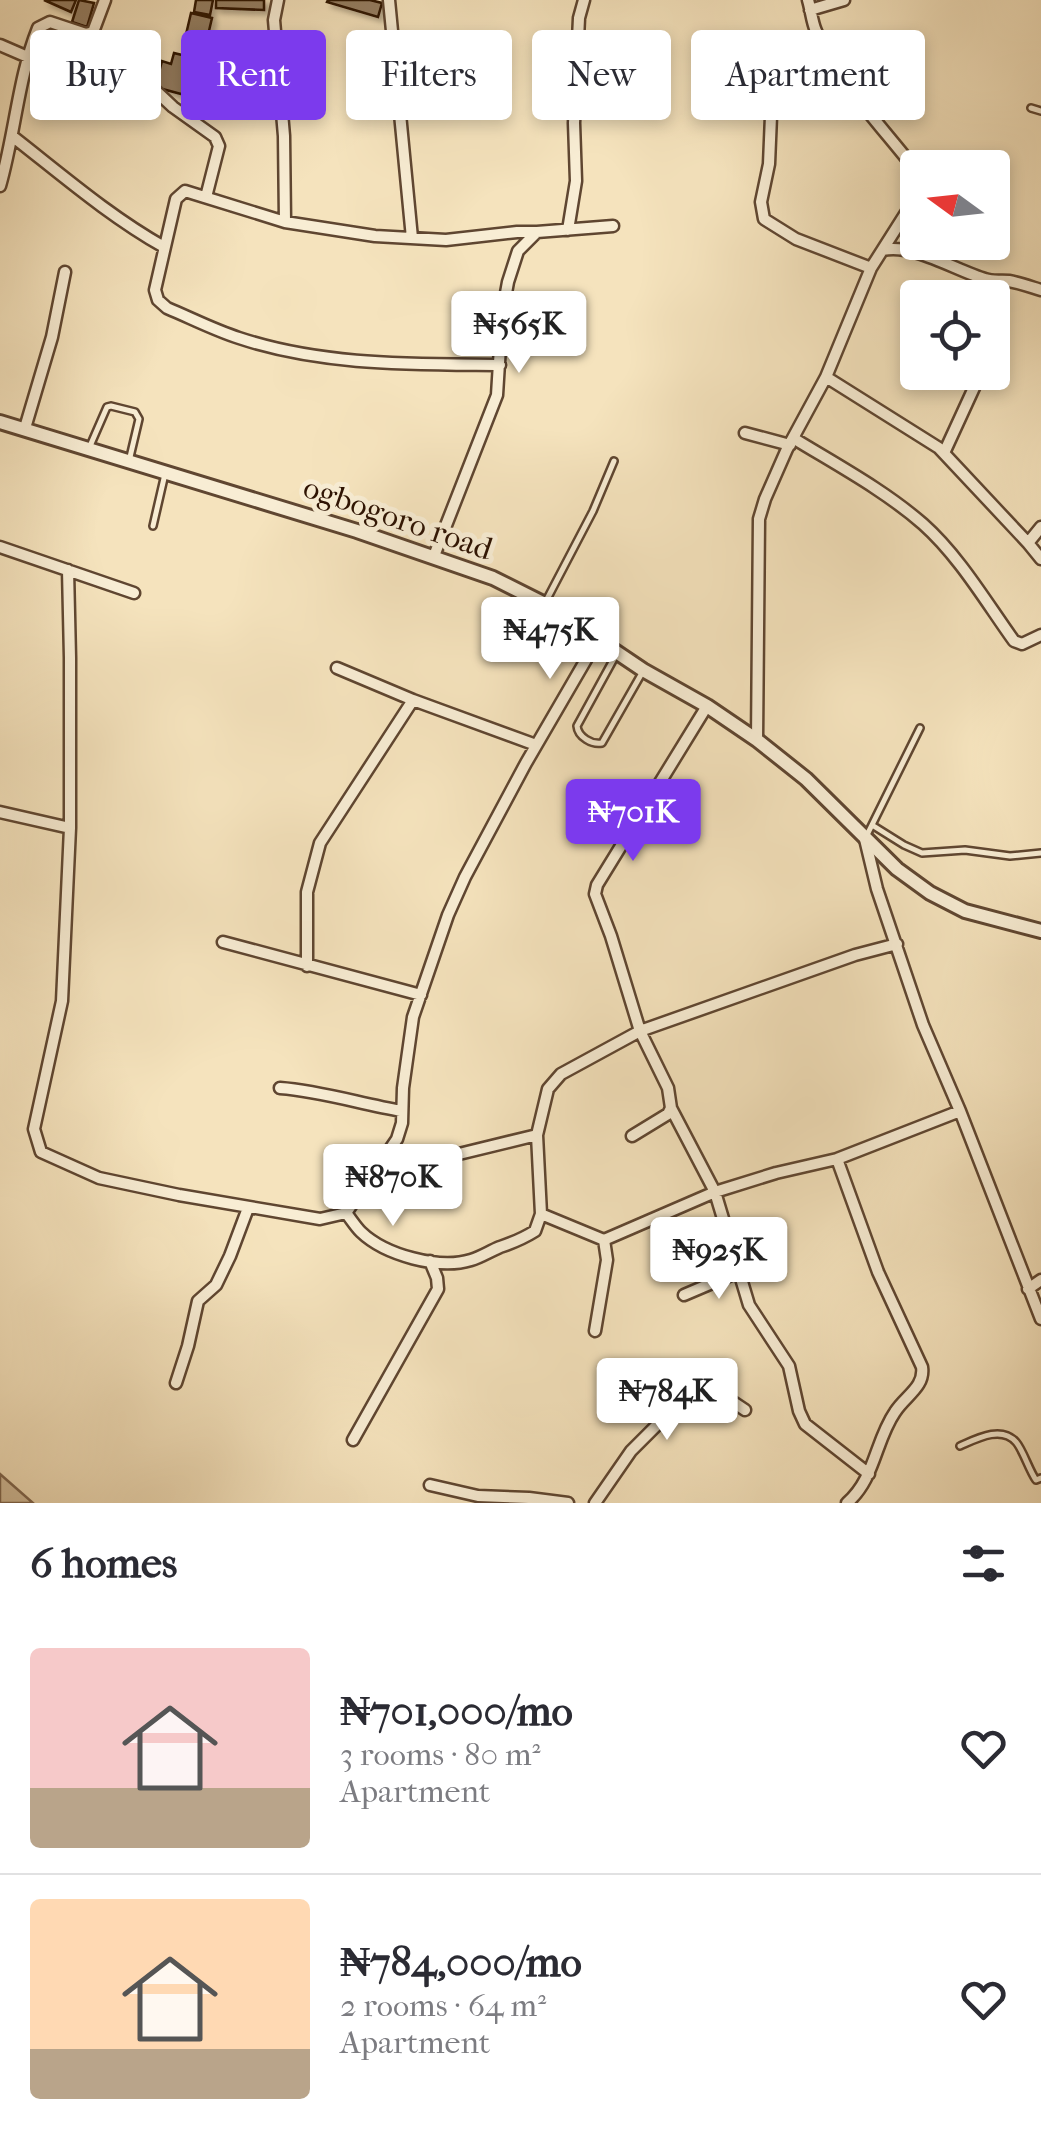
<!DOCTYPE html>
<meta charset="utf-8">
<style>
:root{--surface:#fff;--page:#f2f2f3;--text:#2b2b33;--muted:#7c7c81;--line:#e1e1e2;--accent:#7c3aed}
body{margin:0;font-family:"IM FELL French Canon",serif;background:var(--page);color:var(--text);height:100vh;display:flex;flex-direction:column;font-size:38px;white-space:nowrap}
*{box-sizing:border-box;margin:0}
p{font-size:32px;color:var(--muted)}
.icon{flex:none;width:55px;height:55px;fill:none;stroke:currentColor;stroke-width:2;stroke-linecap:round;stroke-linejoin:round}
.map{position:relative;height:1503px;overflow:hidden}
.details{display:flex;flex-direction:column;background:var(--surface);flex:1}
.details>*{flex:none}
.hud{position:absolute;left:30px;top:30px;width:982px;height:90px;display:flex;gap:20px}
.needle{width:65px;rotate:285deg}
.controls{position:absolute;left:900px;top:150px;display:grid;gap:20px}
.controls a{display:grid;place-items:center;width:110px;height:110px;border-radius:10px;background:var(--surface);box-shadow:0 5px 15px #0003;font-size:50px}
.price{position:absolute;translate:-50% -85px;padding:0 22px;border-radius:10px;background:#fff;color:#222;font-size:32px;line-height:65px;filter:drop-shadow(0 2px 5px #0008)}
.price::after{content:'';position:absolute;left:50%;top:60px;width:30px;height:22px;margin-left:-15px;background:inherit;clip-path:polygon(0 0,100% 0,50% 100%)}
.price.selected{background:var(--accent);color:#fff}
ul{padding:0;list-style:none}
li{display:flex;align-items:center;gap:30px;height:250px;padding:0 30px}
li+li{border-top:2px solid var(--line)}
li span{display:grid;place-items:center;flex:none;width:280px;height:200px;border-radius:10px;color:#555}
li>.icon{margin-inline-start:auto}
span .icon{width:120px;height:120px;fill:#fffc;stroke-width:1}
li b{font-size:42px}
h2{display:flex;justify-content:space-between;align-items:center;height:120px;padding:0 30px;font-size:42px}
.tag{padding:0 35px;border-radius:10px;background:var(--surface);box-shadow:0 5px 15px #0003;font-size:35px;line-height:90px}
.tag.selected{background:var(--accent);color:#fff}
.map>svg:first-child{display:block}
</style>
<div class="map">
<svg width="1041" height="1503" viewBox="0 0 1041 1503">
<defs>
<filter id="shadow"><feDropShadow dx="4.5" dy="4.5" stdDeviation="2.5" flood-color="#0004"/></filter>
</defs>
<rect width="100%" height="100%" fill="#f5e3bd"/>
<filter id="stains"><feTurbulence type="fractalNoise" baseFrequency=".002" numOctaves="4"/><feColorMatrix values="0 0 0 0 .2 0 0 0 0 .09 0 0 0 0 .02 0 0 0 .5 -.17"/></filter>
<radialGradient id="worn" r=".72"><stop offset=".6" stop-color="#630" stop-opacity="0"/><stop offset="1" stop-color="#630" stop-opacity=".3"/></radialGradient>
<!-- green -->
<path fill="#d3bf9d" stroke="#806850" stroke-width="2.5" d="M0,1474L33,1503H0Z"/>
<!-- building -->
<path fill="#957f63" stroke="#2d1202" stroke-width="2.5" filter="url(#shadow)" d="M44,0H76L71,12Z
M79,0L94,3L87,27L72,22Z
M196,0H213L210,15L194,12Z
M216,0H264V10L216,8Z
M328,0H370L382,3L378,17L327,2Z
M191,13L212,18L205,48L184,43Z
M174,53L206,61L196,98L155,87L162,61L171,64Z"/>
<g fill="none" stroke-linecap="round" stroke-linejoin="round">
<!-- service casing -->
<g stroke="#5f4631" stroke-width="10">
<path id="service" d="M1031,108L1041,111
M90,446L107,407L111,406L135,412L139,419L130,457
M153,526L165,474
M546,601L593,511L614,461
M617,653L577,726C578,737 592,745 602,743L642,673
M872,825L904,845L922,853L965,850L1010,856L1041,853
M866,837L920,728
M960,1446C976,1439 1001,1425 1016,1442C1023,1450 1029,1470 1036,1480L1041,1478"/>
</g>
<!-- minor casing -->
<g stroke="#5f4631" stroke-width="15">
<path id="minor" d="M278,0L274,20L284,136L285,222
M389,0L412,238
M808,0C811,10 812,22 816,31C836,80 885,130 918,173
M810,10L844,0
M93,32L173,107L215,137L219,146L206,197
M0,45L30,58
M576,85L649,75
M772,92L769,164L761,202L764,219L796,239L871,268
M12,136C62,175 109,216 164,247
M0,186C15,134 18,78 38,28L50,22L86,34L93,32L105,0
M568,230L576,181L574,123L579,18L584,0
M883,250C913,243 957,271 985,279C993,282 1001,280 1009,281C1020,283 1031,287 1041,290
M500,365C413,364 323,366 239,338C214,330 191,318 167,308L158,300L155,290L176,199L185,191L285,222L375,236L446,240L517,232H537
M826,377L939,448L1028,543L1041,559
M25,428L52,337L65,272
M745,433L790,445
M793,438C837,465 884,490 923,524C959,556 986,602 1014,641L1022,644L1041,635
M944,453L978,379
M1028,543L1041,527
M0,547L134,593
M434,556L497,395L502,315L508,282L518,251L537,232L613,226
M337,668L413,700L536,745
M757,740L759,519L765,499L787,449L826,377L871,268L918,194
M0,812L70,828V658L68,570
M70,828L62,1001L34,1129L41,1152L99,1178L179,1195L320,1219L346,1213L397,1139L402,1123L403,1088L413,1017L448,915L465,877L526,763L598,639
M865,839L877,889L923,1025L960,1111L1041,1319
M223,942L421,995
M307,966V892L320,843L413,700
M280,1088C321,1091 361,1104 402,1111
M671,1108L715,1192L776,1173L837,1159L960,1111
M632,1136L668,1114L671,1108L668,1088L640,1031L611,936L595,894L597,885L707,706
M388,1153L402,1161L422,1163L537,1135
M837,1159L878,1272L922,1367C925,1387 905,1396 895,1412C875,1441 875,1479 847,1503
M346,1213C351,1219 355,1226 361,1232C385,1255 439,1270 471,1260C481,1257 490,1251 500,1247C512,1243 524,1238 535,1231L541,1214L537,1135L548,1089L561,1074L640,1031L855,955L897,944
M541,1214L604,1240L607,1260L595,1331
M604,1240L715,1192L749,1305L789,1366L799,1411L805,1424L869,1474
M1028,1289L1041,1280
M684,1295L738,1272
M176,1383L188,1346L198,1301L216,1285L230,1256L248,1208
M353,1440L438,1289L437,1278L430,1261
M430,1485L478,1496L529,1498L568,1503
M595,1503L631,1451L667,1415L693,1383L700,1380L745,1410"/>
</g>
<!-- tertiary casing -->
<g stroke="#5f4631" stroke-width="18">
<path id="tertiary" d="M0,422L357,531L493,578L545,604L643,670L707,706L757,740L806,779L897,869L930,893L965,911L1041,931"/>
</g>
<!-- service -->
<use href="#service" stroke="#f8edd4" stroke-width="5"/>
<!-- minor -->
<use href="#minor" stroke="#f8edd4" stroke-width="10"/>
<!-- tertiary -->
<use href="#tertiary" stroke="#f8edd4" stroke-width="12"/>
</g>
<g text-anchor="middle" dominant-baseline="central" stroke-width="10" stroke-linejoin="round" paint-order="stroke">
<!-- street labels -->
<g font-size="32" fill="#2d1202" stroke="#f8edd4">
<text transform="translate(398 518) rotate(19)">ogbogoro road</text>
</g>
</g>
<rect width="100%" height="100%" filter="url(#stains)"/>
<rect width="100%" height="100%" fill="url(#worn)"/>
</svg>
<div class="controls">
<a><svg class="needle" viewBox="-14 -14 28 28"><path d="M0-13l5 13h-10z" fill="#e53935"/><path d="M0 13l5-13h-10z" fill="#7c7c81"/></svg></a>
<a><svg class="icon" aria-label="locate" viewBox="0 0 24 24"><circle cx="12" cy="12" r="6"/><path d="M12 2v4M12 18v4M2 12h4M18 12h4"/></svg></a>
</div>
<b class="price" style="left:519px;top:376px">₦565K</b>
<b class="price" style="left:550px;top:682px">₦475K</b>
<b class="price selected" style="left:633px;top:864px">₦701K</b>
<b class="price" style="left:393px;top:1229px">₦870K</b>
<b class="price" style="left:719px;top:1302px">₦925K</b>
<b class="price" style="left:667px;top:1443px">₦784K</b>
<div class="hud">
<a class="tag">Buy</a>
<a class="tag selected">Rent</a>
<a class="tag">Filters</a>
<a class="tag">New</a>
<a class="tag">Apartment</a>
</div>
</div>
<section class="details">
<h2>6 homes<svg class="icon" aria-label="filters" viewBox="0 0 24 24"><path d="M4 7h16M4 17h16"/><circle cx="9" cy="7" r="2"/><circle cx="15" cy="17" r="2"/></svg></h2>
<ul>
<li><span style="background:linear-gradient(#f6c9c9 70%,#b9a48a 0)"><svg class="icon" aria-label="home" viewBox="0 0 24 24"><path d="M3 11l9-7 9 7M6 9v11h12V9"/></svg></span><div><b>₦701,000/mo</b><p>3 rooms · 80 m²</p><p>Apartment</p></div><svg class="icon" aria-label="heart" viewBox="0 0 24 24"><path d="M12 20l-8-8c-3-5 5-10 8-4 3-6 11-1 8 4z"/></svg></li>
<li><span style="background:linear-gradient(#ffd9b3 75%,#b9a48a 0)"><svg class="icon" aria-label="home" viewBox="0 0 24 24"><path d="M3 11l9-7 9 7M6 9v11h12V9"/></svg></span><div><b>₦784,000/mo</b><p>2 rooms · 64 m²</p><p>Apartment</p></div><svg class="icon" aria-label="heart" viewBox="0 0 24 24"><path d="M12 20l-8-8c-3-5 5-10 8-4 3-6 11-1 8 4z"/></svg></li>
</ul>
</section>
